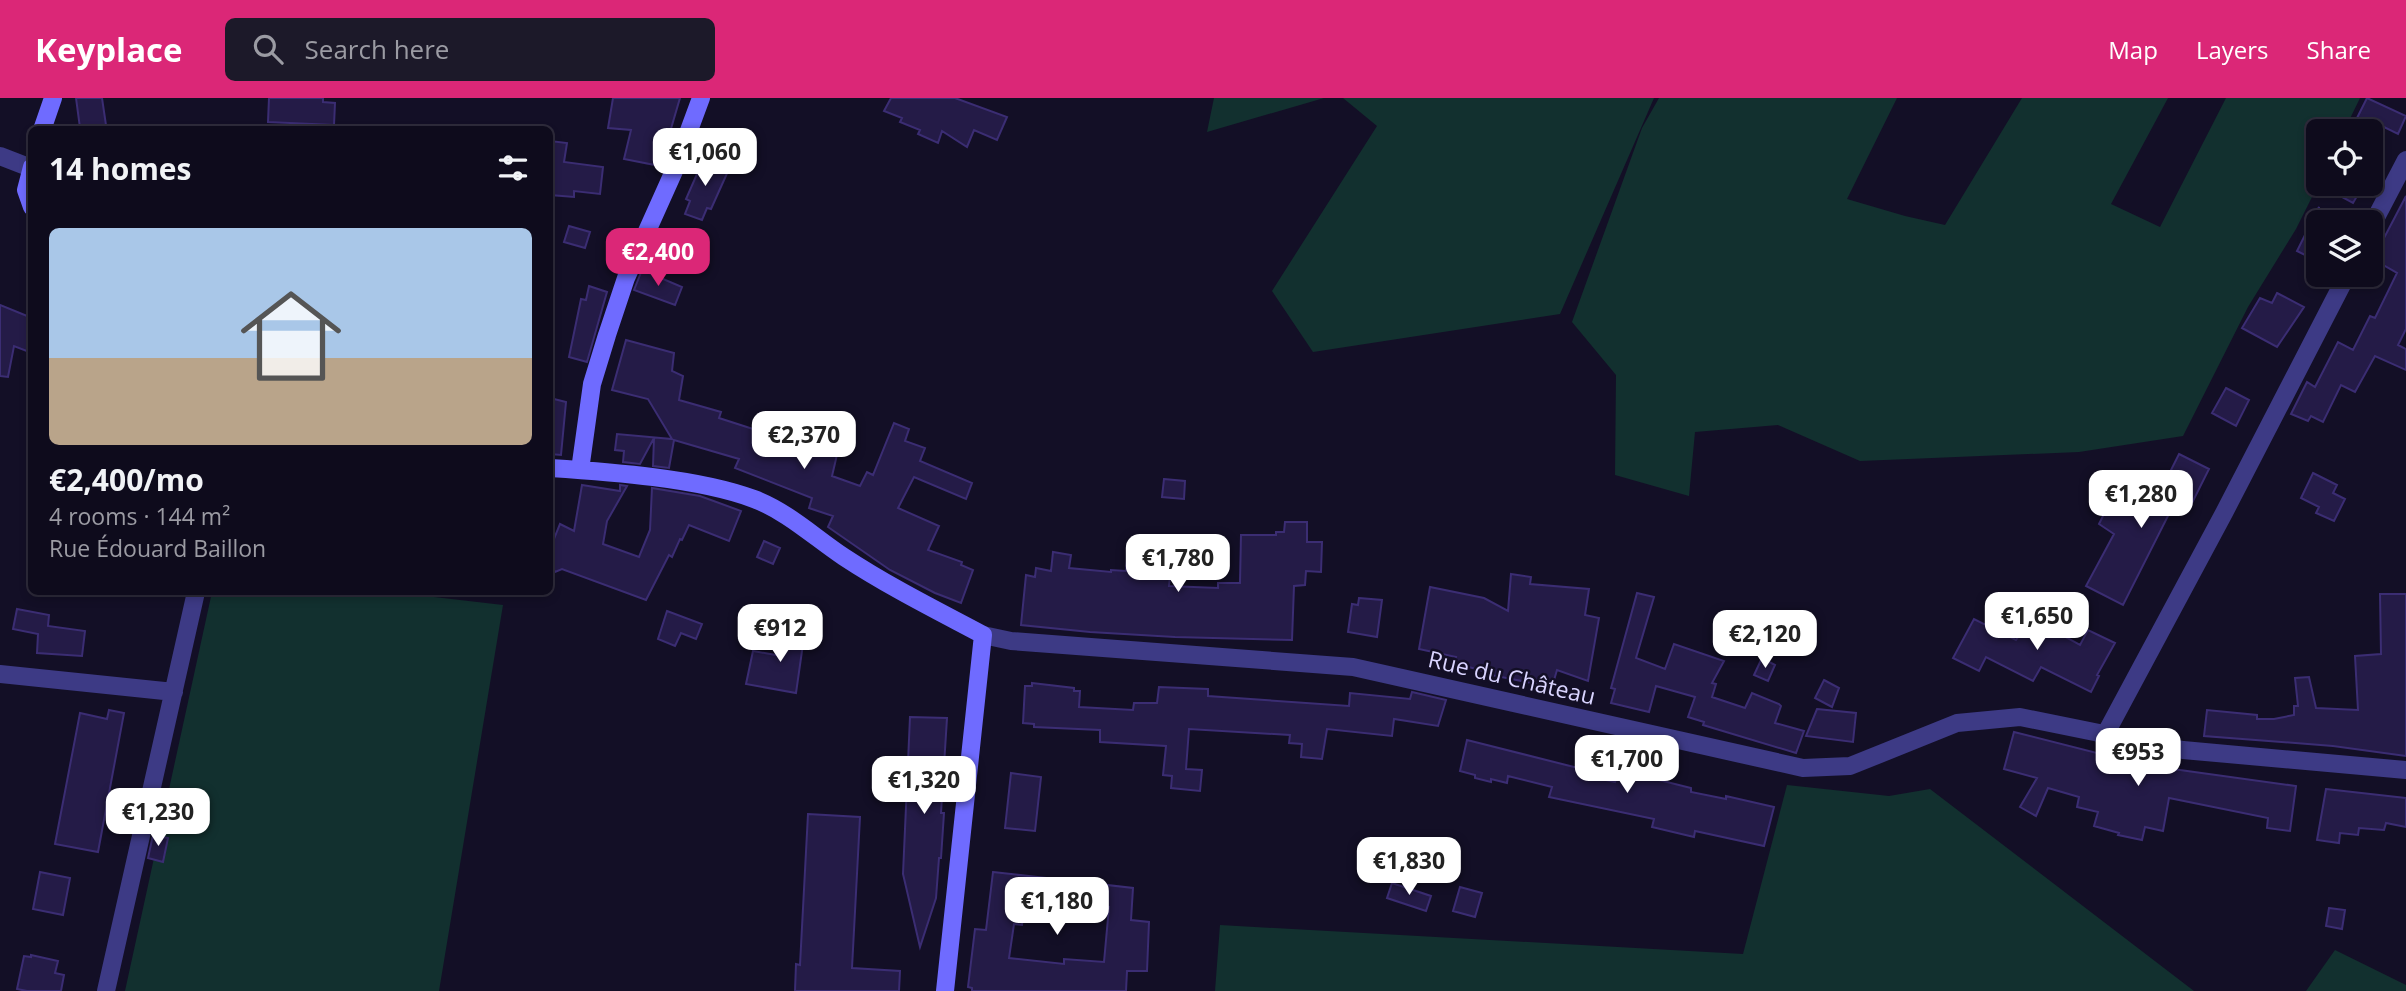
<!DOCTYPE html>
<meta charset="utf-8">
<style>
:root{--surface:#0e0b1c;--page:#1c1929;--text:#f1f3f6;--muted:#9b9ba3;--line:#2e2b3b;--accent:#db2777}
body{margin:0;font-family:"Open Sans",sans-serif;background:var(--page);color:var(--text);height:100vh;display:flex;flex-direction:column;font-size:26px;white-space:nowrap}
*{box-sizing:border-box;margin:0}
p{font-size:23px;color:var(--muted)}
.icon{flex:none;width:38px;height:38px;fill:none;stroke:currentColor;stroke-width:2;stroke-linecap:round;stroke-linejoin:round}
.map{position:relative;flex:1;overflow:hidden}
.panel{position:absolute;left:28px;top:28px;width:525px;height:469px;display:flex;flex-direction:column;background:var(--surface);border-radius:10px;box-shadow:0 4px 10px #0003,0 0 0 2px var(--line)}
.panel>*{flex:none}
.fabs{position:absolute;left:2306px;top:21px;display:grid;gap:14px}
.fabs a{display:grid;place-items:center;width:77px;height:77px;border-radius:10px;background:var(--surface);box-shadow:0 4px 10px #0003,0 0 0 2px var(--line);font-size:35px}
.price{position:absolute;translate:-50% -60px;padding:0 16px;border-radius:14px;background:#fff;color:#222;font-size:23px;line-height:46px;filter:drop-shadow(0 2px 4px #0008)}
.price::after{content:'';position:absolute;left:50%;top:42px;width:21px;height:16px;margin-left:-10px;background:inherit;clip-path:polygon(0 0,100% 0,50% 100%)}
.price.active{background:var(--accent);color:#fff}
ul{padding:0;list-style:none}
li{display:grid;align-content:center;gap:14px;height:371px;padding:0 21px}
li span{display:grid;place-items:center;height:217px;border-radius:10px;color:#555}
li>.icon{margin-inline-start:auto}
span .icon{width:126px;height:126px;fill:#fffc;stroke-width:1}
li b{font-size:30px}
h2{display:flex;justify-content:space-between;align-items:center;height:84px;padding:0 21px;font-size:30px}
header{display:flex;align-items:center;gap:42px;box-sizing:border-box;height:98px;padding:0 35px;background:var(--accent);color:#fff}
header strong{font-size:33px}
nav{display:flex;gap:38px;margin-inline-start:auto;font-size:24px}
.search{width:490px;height:63px;background:var(--page);display:flex;align-items:center;gap:18px;box-sizing:border-box;padding:0 24px;border-radius:10px;color:var(--muted);font-size:26px}
.map>svg:first-child{display:block}
</style>
<header>
<strong>Keyplace</strong>
<div class="search"><svg class="icon" aria-label="search" viewBox="0 0 24 24"><circle cx="10" cy="10" r="6"/><path d="M15 15l6 6"/></svg>Search here</div>
<nav><a>Map</a><a>Layers</a><a>Share</a></nav>
</header>
<div class="map">
<svg width="2406" height="893" viewBox="0 0 2406 893">
<rect width="100%" height="100%" fill="#130f26"/>
<!-- green -->
<path fill="#12302f" d="M1214,0H1324L1207,34Z
M1343,0H1654L1560,216L1313,254L1272,193L1377,28Z
M1659,0H1897L1847,101L1905,118L1945,127L2022,0H2168L2111,106L2160,129L2226,0H2360L2344,33H2319V85L2296,131L2248,209L2183,338L2079,354L1860,363L1778,327L1695,334L1689,398L1615,377L1616,277L1572,224L1642,30Z
M212,494H391L503,507L439,893H125Z
M1787,687L1889,698L1930,691L2194,893H1215L1220,827L1743,856Z
M2335,852L2406,887V893H2306Z"/>
<!-- building -->
<path fill="#241b47" stroke="#3b2d73" stroke-width="2" fill-rule="evenodd" d="M76,0H102L106,27L80,30Z
M269,0H323V4L335,5L334,27L268,24Z
M613,0H680L660,68L624,61L631,32L608,30Z
M891,0H955L1007,19L997,42L974,32L967,49L942,33L938,45L918,36L920,32L900,24L902,20L884,13Z
M2367,0L2406,18L2398,36L2376,25L2371,33L2354,26Z
M550,43L567,45L564,64L603,69L600,96L574,93V99L550,97Z
M704,60L729,71L711,111L707,110L702,122L685,116L690,103L686,101Z
M2318,86H2364L2353,105Z
M2406,98V231L2398,247L2406,251V272L2375,258L2355,294L2341,287L2323,324L2311,318L2308,323L2291,316L2307,284L2315,289L2338,244L2353,252L2370,218L2375,220L2397,175L2373,161Z
M2319,109V164L2297,153Z
M569,128L590,134L585,150L564,144Z
M642,172L682,189L675,207L634,192Z
M589,188L607,194L587,264L569,259L581,201L586,202Z
M2277,195L2304,209L2277,249L2242,230L2260,200L2272,205Z
M0,207L32,220V255L14,248L8,279L0,278Z
M626,242L674,255L672,273L683,278L679,302L721,314L719,320L753,331L760,315L840,344L832,378L860,388L867,374L873,377L894,325L909,331L905,343L925,350L920,363L972,385L966,401L914,379L898,410L939,428L928,452L962,464L961,467L973,472L961,505L935,495L890,472L828,429L833,418L809,410L812,400L735,370L739,361L674,342L669,370L653,368L654,340L640,366L623,364L624,353L615,352L617,336L672,341L648,301L612,292Z
M2226,290L2249,302L2236,328L2212,315Z
M550,300L566,304L561,357L550,356Z
M2179,356L2209,371L2189,411L2175,404L2123,507L2086,488L2114,436L2099,426L2115,394L2151,412Z
M2313,375L2337,387L2333,395L2345,401L2334,423L2316,415L2319,409L2301,400Z
M1164,381L1185,383L1184,401L1162,399Z
M582,387L620,393V387L627,388L607,423L603,446L639,459L650,432L652,390L700,398L741,413L729,443L689,427L682,442L680,441L672,459L669,457L646,502L562,471L555,474L550,465V451L560,426L574,433Z
M1285,424H1307V444H1322L1321,474L1306,473L1305,487L1294,488L1292,542L1175,539L1090,534L1021,527L1026,477L1035,479L1036,470L1051,473L1053,454L1071,457L1069,470L1111,474V472L1126,473L1128,451L1157,456L1158,447L1173,448L1169,488L1218,490V485H1240L1241,437H1276V434H1284Z
M764,443L780,450L773,466L757,459Z
M1511,476L1531,479L1530,486L1589,491L1585,517L1599,520L1588,583L1557,572L1552,589L1491,577V575L1454,565L1456,559L1419,551L1430,489L1484,500L1508,513Z
M1637,495L1654,499L1636,560L1665,571L1674,546L1724,563L1712,585L1716,586L1712,599L1745,610L1752,595L1779,606L1781,608L1775,625L1804,633L1796,655L1703,627L1704,624L1688,619L1695,599L1656,588L1649,614L1611,605L1615,591L1611,590Z
M2380,496H2406V658L2333,648L2204,638L2207,612L2257,617V621H2274L2294,617V608H2298L2295,580L2309,579L2316,610L2358,612L2355,558L2381,556Z
M1359,500L1382,502L1377,539L1348,534L1352,506L1358,507Z
M17,511L49,517L48,528L85,533L82,558L37,555L38,536L13,531Z
M667,513L702,526L696,541L681,535L675,548L658,541Z
M800,516L807,518L796,595L746,586L753,553L776,557L777,548L788,550Z
M2031,520L2080,547L2088,532L2115,545L2097,577L2099,578L2091,594L2041,569L2033,583L1986,559L1979,573L1953,560L1974,521L2016,542Z
M1762,560L1775,567L1768,583L1754,577Z
M1824,582L1839,590L1832,609L1815,600Z
M1032,585L1074,590V593H1080L1079,609L1133,612L1134,605H1157L1159,589L1208,591V598L1349,608L1350,595L1410,601L1412,594L1446,602L1438,628L1394,621L1392,638L1327,631L1322,661L1301,659L1302,646L1289,645L1290,637L1189,631L1186,671L1202,672L1200,693L1171,690L1172,678L1163,677L1166,648L1100,644V632L1034,629V626L1023,625L1025,588H1032Z
M1817,611L1856,615L1853,644L1806,638Z
M109,612L124,615L98,754L55,746L80,615L107,621Z
M910,619L947,620L941,715H944L941,760H939L936,800L920,849L903,776Z
M2014,634L2144,667L2296,688L2290,733L2267,730L2268,720L2169,700L2163,733L2145,729L2142,742L2118,737L2119,735L2094,728L2098,714L2077,709L2079,699L2048,690L2036,718L2020,709L2037,680L2004,671Z
M1467,642L1582,671L1580,676L1615,684L1619,672L1691,690V694L1726,701V698L1774,709L1764,748L1695,733L1694,739L1652,729L1654,721L1549,699L1552,689L1508,678L1507,685L1491,681V684L1475,680V677L1460,673Z
M1011,675L1041,679L1035,733L1005,730Z
M2326,691L2406,700V729L2386,725L2384,732L2359,730L2358,737L2340,735L2339,745L2317,742Z
M808,716L860,719L852,870L900,873L899,893H795L796,866L800,867Z
M153,737L168,740L163,764L148,760Z
M40,774L70,780L63,817L33,811Z
M993,774L1133,790L1131,822L1149,824L1147,873H1127L1126,893H972V890L968,889L975,831L986,832ZM1025,801L1109,809L1104,864L1064,861V866L1009,860L1014,826L1022,827Z
M1392,785L1431,798L1426,813L1387,800Z
M1460,789L1482,795L1475,819L1453,813Z
M2329,810L2345,812L2342,831L2326,828Z
M31,857L58,863L55,875L64,877L61,893H27L17,891L24,858L31,859Z"/>
<g fill="none" stroke-linecap="round" stroke-linejoin="round">
<!-- street -->
<path stroke="#3d3a85" stroke-width="18" d="M0,58L31,70
M2371,129L2406,62
M983,537L1011,543L1353,569L1803,670L1850,668L1957,625L2020,619L2183,652L2406,672
M0,576L174,594
M2106,635L2224,415L2347,177
M106,893L196,494"/>
<!-- secondary -->
<path stroke="#6f6bff" stroke-width="18" d="M42,32L53,0
M32,69L26,92L32,109
M550,370C610,374 698,380 754,401C788,414 814,439 844,459C888,488 936,512 983,537L945,893
M580,372L592,286L607,237L626,180L674,73L701,0"/>
</g>
<g text-anchor="middle" dominant-baseline="central" stroke-width="5" stroke-linejoin="round" paint-order="stroke">
<!-- street labels -->
<g font-size="23" fill="#d9d4ff" stroke="#130f26">
<text transform="translate(1512 579) rotate(13)">Rue du Château</text>
</g>
</g>
</svg>
<div class="fabs">
<a><svg class="icon" aria-label="locate" viewBox="0 0 24 24"><circle cx="12" cy="12" r="6"/><path d="M12 2v4M12 18v4M2 12h4M18 12h4"/></svg></a>
<a><svg class="icon" aria-label="layers" viewBox="0 0 24 24"><path d="M12 4l9 5-9 5-9-5zM3 14l9 5 9-5"/></svg></a>
</div>
<b class="price" style="left:705px;top:90px">€1,060</b>
<b class="price active" style="left:658px;top:190px">€2,400</b>
<b class="price" style="left:804px;top:373px">€2,370</b>
<b class="price" style="left:2141px;top:432px">€1,280</b>
<b class="price" style="left:1178px;top:496px">€1,780</b>
<b class="price" style="left:2037px;top:554px">€1,650</b>
<b class="price" style="left:780px;top:566px">€912</b>
<b class="price" style="left:1765px;top:572px">€2,120</b>
<b class="price" style="left:2138px;top:690px">€953</b>
<b class="price" style="left:1627px;top:697px">€1,700</b>
<b class="price" style="left:924px;top:718px">€1,320</b>
<b class="price" style="left:158px;top:750px">€1,230</b>
<b class="price" style="left:1409px;top:799px">€1,830</b>
<b class="price" style="left:1057px;top:839px">€1,180</b>
<section class="panel">
<h2>14 homes<svg class="icon" aria-label="filters" viewBox="0 0 24 24"><path d="M4 7h16M4 17h16"/><circle cx="9" cy="7" r="2"/><circle cx="15" cy="17" r="2"/></svg></h2>
<ul>
<li><span style="background:linear-gradient(#a9c7e8 60%,#b9a48a 0)"><svg class="icon" aria-label="home" viewBox="0 0 24 24"><path d="M3 11l9-7 9 7M6 9v11h12V9"/></svg></span><div><b>€2,400/mo</b><p>4 rooms · 144 m²</p><p>Rue Édouard Baillon</p></div></li>
</ul>
</section>
</div>
